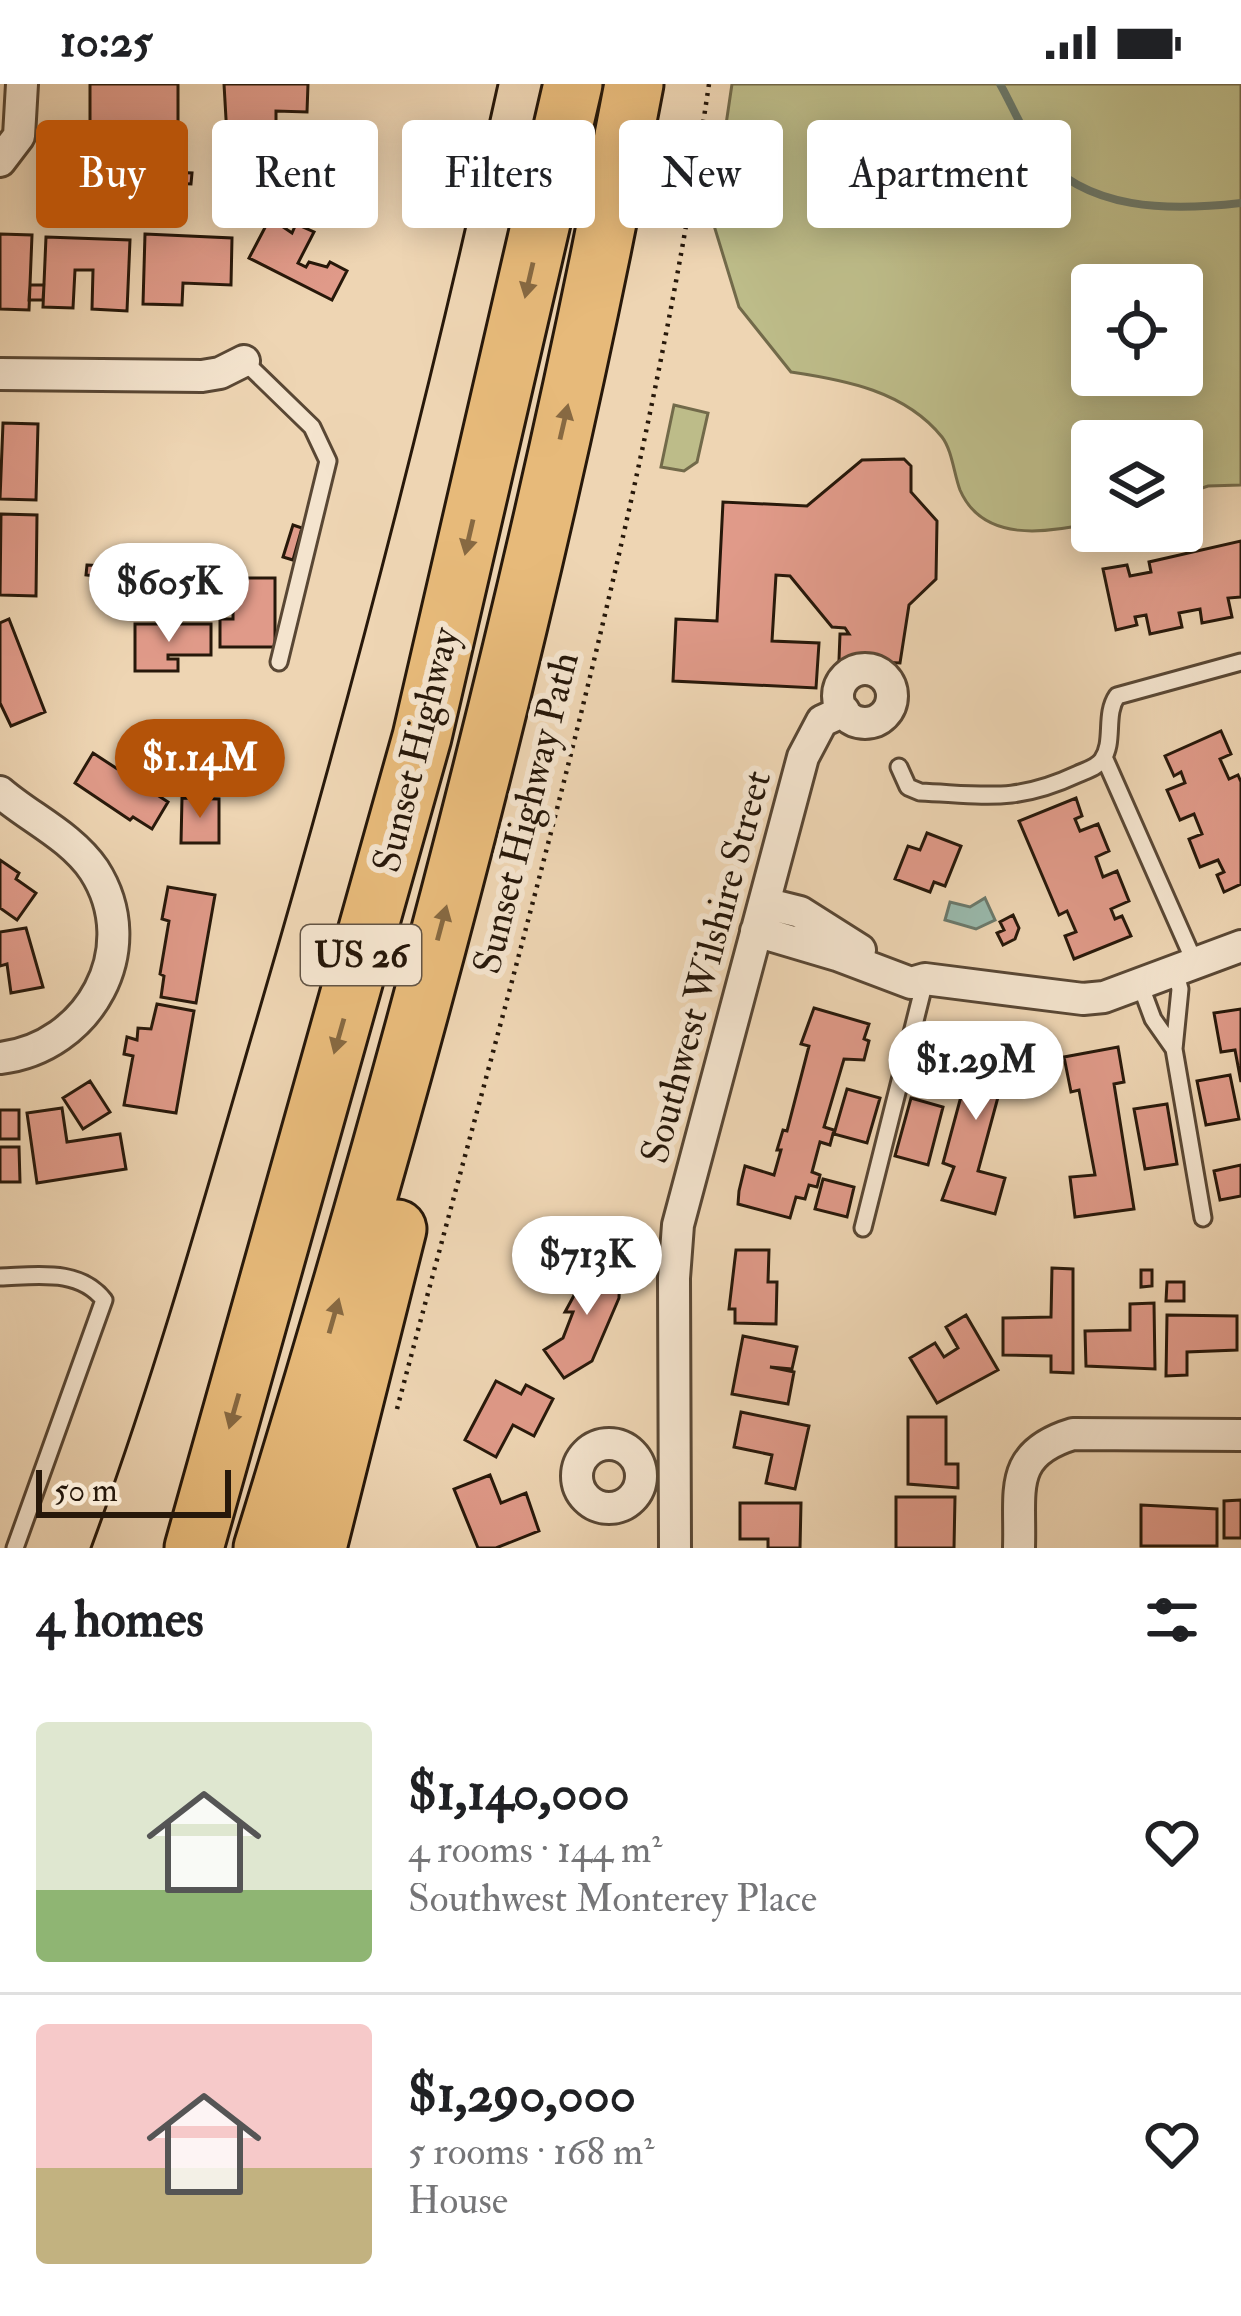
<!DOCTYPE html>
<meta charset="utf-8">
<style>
:root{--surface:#fff;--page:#f6f6f6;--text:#202124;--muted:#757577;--line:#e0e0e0;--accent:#b45309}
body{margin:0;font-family:"IM FELL Double Pica",serif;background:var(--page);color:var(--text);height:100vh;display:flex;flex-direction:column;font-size:45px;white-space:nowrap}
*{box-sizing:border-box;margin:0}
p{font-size:39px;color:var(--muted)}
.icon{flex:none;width:66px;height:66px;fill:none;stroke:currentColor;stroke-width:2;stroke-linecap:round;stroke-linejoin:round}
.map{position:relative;height:1464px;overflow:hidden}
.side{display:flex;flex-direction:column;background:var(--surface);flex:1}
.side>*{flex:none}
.banner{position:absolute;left:36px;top:36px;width:1170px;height:108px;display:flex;gap:24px}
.tools{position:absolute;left:1071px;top:180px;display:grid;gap:24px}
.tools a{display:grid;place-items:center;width:132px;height:132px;border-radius:12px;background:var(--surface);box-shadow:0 6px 30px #0003;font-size:60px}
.scale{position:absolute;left:36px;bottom:30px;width:195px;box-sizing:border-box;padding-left:12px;border:6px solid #27180a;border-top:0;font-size:33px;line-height:42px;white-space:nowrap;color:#27180a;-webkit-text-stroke:9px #f4e4ce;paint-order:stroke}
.price{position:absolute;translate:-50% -102px;padding:0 27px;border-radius:42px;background:#fff;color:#222;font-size:39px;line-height:78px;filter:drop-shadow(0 3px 6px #0008)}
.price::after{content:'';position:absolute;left:50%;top:72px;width:36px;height:27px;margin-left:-18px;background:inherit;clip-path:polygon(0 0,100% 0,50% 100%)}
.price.active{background:var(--accent);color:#fff}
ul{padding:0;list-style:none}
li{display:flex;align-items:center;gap:36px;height:300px;padding:0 36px}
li+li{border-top:3px solid var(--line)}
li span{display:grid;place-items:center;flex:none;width:336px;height:240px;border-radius:12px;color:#555}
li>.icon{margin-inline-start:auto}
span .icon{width:144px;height:144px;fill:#fffc;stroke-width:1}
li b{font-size:51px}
h2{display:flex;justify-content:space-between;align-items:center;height:144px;padding:0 36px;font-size:51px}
.pill{padding:0 42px;border-radius:12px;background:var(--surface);box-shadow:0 6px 30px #0003;font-size:42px;line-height:108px}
.pill.active{background:var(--accent);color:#fff}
.status{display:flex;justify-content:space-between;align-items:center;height:84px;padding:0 60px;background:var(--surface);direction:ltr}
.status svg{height:33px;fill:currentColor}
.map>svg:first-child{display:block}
</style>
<div class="status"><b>10:25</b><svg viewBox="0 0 49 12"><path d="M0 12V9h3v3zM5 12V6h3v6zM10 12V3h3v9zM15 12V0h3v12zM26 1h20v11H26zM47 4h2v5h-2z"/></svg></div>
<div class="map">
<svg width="1241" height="1464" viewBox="0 0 1241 1464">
<rect width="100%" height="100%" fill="#eed5b3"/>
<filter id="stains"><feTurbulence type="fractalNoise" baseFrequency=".00167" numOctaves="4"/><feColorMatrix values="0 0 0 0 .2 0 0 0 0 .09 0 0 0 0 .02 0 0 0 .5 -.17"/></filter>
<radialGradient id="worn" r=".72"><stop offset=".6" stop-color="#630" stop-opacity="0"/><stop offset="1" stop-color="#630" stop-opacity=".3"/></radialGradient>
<!-- green -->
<path fill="#bdbc89" stroke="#726a4a" stroke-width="3" fill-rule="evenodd" d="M732,0H1241V401L1208,402L1182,411V357H1092V439C1047,449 983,459 960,406C954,390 952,366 942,353C905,307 845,296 791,288L739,223L712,135ZM1182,201V291H1092V201Z
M674,321L708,329L697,378L684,387L661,383Z"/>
<!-- water -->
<path fill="#99b9ac" stroke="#6b796b" stroke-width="3" d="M985,814L995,836L976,845L945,836L950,818L970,823Z"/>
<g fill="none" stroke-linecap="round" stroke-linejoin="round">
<!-- stream -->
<path stroke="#6b796b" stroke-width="8" d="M1000,0C1012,21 1022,47 1037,67C1086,128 1171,127 1241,119"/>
</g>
<!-- building -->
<path fill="#e09a89" stroke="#27180a" stroke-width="3" d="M90,0H178V51H119V43H90Z
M224,0H308L307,28L276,27V52H227Z
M171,88L192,89L191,100L171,99Z
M270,134L292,149L296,140L314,148L298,179L306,183L309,178L327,183L330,178L347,187L332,216L249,174Z
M0,150L32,151L29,226L0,225Z
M145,150L232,154L231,201L183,199L182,221L143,220Z
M46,153L130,156L127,227L92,225L93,186H75L73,224L43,223Z
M30,201H44L43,216H29Z
M3,339L38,340L36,416L0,415Z
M904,375L911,382V408L937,437L936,495L909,521L900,579L839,576L840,550H849L845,544L832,543L790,492L776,491L772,557L819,559L816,604L673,597L676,535L717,537L723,418L807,422L862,376Z
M1,430L37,431L36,512L0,511Z
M293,441L302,444L293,476L283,473Z
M1241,457V513L1228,514L1232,533L1202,539L1200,525L1179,529L1182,543L1150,550L1146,531L1135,533L1137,541L1116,546L1103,485L1127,481L1130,492L1151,488L1149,478Z
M87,481L105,482V493L86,491Z
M233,494H275V563H220V535H233Z
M9,535L45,628L11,642L0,619V539Z
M135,540H211V571H168V575H178V587H135Z
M1221,647L1231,670L1220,675L1229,695L1238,691L1241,698V800L1224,808L1217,791L1224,788L1218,776L1200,783L1189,755L1202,750L1194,730L1180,736L1167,706L1185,699L1181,688L1174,692L1165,672Z
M93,669L168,718L152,745L133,733L130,736L75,699Z
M182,714L219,715V759H181Z
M1076,714L1082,732L1075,735L1080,747L1098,740L1109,767L1096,773L1103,793L1117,787L1129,817L1111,825L1115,835L1122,832L1131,852L1074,875L1065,852L1076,848L1067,827L1059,831L1019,737Z
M927,749L961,762L945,802L934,798L930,808L895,795L908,762L920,766Z
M0,776L19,789L16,795L36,809L17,836L0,824Z
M168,803L215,811L196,919L161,913L164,892L160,890L169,837L162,835Z
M1013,831L1019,844L1015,855L1003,861L997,849L1004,846L1000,838Z
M26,844L43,903L11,909L7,880L0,882V848Z
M157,920L194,927L176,1029L124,1021L133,972L124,970L127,953L137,956L138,944L151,945Z
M814,924L869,940L864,955L869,957L864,976L844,975L824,1043L834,1046L830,1061L820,1058L812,1088L820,1091L817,1103L809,1101L805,1115L796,1113L790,1134L738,1120L739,1107L745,1082L774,1091L781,1066H777L783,1046L787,1047L809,962L801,960Z
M1241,925V998L1235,966L1221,968L1214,929Z
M965,953L1016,968L1006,1004L1001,1002L978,1087L1005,1094L995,1130L942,1116L954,1083L943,1079L966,994L946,985L951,966L960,969Z
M1118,963L1124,998L1114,1000L1134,1125L1075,1133L1070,1093L1095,1091L1079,1006L1071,1008L1064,973Z
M1230,991L1239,1035L1206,1041L1197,997Z
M90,997L110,1028L83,1045L63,1014Z
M847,1005L880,1014L867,1059L834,1050Z
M911,1014L943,1023L928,1081L895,1072Z
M1167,1020L1177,1080L1145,1085L1134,1025Z
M62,1024L67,1058L120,1050L126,1085L37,1099L27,1029Z
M0,1026H19V1055H0Z
M0,1063H19L20,1098H0Z
M1241,1081V1112L1220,1116L1214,1087Z
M823,1095L854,1103L847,1133L815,1125Z
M736,1166H769L768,1198H777L776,1240L735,1239V1225H729Z
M578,1180L620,1182L619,1214L592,1277L564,1294L544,1266L563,1254L573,1228H565L578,1204Z
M1052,1184L1073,1185V1289L1051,1288V1272L1003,1271V1234L1051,1233Z
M1141,1186H1152V1202L1141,1203Z
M1167,1198H1184V1217H1166Z
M1154,1219L1155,1285L1086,1282L1085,1247L1130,1246V1220Z
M966,1231L998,1286L937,1319L910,1274L935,1259L944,1273L958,1264L946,1243Z
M1167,1231L1237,1232V1266L1187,1268V1291L1166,1292Z
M743,1252L797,1263L792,1285L770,1283L794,1288L788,1320L732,1310Z
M496,1297L521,1310L526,1301L553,1315L534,1352L513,1341L496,1373L465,1356Z
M741,1328L809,1342L795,1405L766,1399L772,1371L734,1363Z
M908,1333H946V1380H958V1404L908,1400Z
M490,1391L501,1419L526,1409L539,1447L496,1464H478L454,1405Z
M896,1413H955L954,1464H896Z
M1241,1416V1454H1224V1417Z
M740,1419H801L800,1464H768V1455H740Z
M1141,1421L1217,1425V1462H1141Z"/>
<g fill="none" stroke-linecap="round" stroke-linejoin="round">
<!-- lane casing -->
<g stroke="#594734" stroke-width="21">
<path id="lane" d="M244,277L312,343L328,377L279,578
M1104,673L1195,879
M899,683L908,703L920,708C986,711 1016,719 1078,690C1087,686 1097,683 1102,676C1115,658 1104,631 1117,612L1241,578
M1175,887L1180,905L1174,965L1203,1134
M1140,900L1153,935L1174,965
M863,1144L925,897
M0,1193C36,1192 79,1184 104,1216L15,1464"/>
</g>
<!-- street casing -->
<g stroke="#594734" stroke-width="36">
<path id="street" d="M0,77L19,52L22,0
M0,290L202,292L220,289L244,277
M838 612a27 27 0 1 1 54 0a27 27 0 1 1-54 0Z
M0,708C30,734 71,752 94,786C145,865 89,964 0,974
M764,819L800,828L860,866
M756,847L837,871L911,899L925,895L1083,915L1104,913L1241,862
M577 1392a32 32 0 1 1 64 0a32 32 0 1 1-64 0Z
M675,1464L674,1194L678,1141L803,673L822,637L844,627
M1019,1464C1021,1407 1007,1370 1073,1350L1241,1351"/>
</g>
<!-- highway casing -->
<g stroke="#27180a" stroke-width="63">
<path id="highway" d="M194,1464L422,653L573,0
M263,1464C412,983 541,495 634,0
M317,1464L397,1145"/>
</g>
<!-- path -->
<path stroke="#27180a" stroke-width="4.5" stroke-dasharray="3 6" stroke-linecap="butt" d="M397,1325C513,887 643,449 709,0"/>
<!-- lane -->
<use href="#lane" stroke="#f4e4ce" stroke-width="15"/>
<!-- street -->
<use href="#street" stroke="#f4e4ce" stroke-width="30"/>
<!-- highway -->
<use href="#highway" stroke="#e7ba7a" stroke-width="57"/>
<!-- tram -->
<path stroke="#27180a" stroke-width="3" d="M91,1464C152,1299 200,1130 249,961C343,643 427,324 498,0"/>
</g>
<!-- one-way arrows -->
<defs><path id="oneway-solid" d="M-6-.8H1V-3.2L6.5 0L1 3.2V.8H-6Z" transform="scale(3)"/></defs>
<g fill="#876942">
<use href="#oneway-solid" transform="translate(529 196) rotate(103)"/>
<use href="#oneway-solid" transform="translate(564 338) rotate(-77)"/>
<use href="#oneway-solid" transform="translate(469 453) rotate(103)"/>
<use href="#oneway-solid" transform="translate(442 839) rotate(-75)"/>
<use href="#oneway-solid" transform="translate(339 952) rotate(106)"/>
<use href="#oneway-solid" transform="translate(334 1232) rotate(-74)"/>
<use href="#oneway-solid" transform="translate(234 1327) rotate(106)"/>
</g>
<g text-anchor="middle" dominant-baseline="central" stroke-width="12" stroke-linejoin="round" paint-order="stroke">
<!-- shield labels -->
<rect fill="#f4e4ce" stroke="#645545" stroke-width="3" x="301" y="841" width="120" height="60" rx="9"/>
<g font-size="36" font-weight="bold" fill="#27180a">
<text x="361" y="871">US 26</text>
</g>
<!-- street labels -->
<g font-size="39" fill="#27180a" stroke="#f4e4ce">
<text transform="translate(416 666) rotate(-76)">Sunset Highway</text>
<text transform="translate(526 729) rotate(-76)">Sunset Highway Path</text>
<text transform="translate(706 883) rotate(-75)">Southwest Wilshire Street</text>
</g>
</g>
<rect width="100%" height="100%" filter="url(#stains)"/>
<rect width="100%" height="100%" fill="url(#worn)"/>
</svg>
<div class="tools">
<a><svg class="icon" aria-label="locate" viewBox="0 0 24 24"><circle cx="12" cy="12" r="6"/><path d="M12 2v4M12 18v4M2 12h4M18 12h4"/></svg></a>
<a><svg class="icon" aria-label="layers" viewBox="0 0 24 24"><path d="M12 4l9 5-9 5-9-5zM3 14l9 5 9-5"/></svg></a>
</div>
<div class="scale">50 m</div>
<b class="price" style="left:169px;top:561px">$605K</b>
<b class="price active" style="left:200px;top:737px">$1.14M</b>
<b class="price" style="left:976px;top:1039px">$1.29M</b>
<b class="price" style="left:587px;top:1234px">$713K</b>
<div class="banner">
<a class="pill active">Buy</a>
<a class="pill">Rent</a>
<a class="pill">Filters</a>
<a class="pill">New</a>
<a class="pill">Apartment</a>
</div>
</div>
<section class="side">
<h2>4 homes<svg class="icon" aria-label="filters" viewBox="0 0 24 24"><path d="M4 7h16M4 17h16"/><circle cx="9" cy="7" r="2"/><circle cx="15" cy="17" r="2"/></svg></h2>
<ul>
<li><span style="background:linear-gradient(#dfe7d0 70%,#8fb573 0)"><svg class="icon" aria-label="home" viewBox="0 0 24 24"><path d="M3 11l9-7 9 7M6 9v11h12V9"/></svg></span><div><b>$1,140,000</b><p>4 rooms · 144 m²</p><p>Southwest Monterey Place</p></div><svg class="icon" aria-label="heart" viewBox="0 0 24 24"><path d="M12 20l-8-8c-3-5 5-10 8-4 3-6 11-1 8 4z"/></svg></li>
<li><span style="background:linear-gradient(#f6c9c9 60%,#c2b280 0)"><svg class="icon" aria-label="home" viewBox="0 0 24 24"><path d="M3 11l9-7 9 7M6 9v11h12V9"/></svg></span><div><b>$1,290,000</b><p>5 rooms · 168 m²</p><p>House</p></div><svg class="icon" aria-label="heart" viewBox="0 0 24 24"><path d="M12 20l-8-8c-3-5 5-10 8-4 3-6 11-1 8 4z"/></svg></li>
</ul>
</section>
